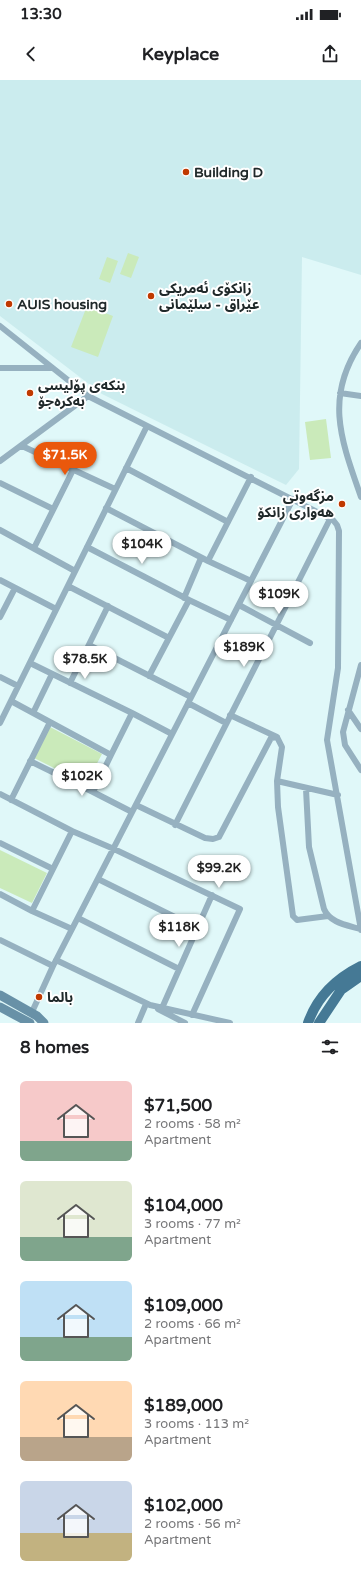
<!DOCTYPE html>
<meta charset="utf-8">
<style>
:root{--surface:#fff;--page:#f2f2f2;--text:#202124;--muted:#757577;--accent:#ea580c}
body{margin:0;font-family:"Varela Round","Noto Sans Arabic",sans-serif;background:var(--page);color:var(--text);height:100vh;display:flex;flex-direction:column;font-size:15px;white-space:nowrap}
*{box-sizing:border-box;margin:0}
p{font-size:13px;color:var(--muted)}
.icon{flex:none;width:22px;height:22px;fill:none;stroke:currentColor;stroke-width:2;stroke-linecap:round;stroke-linejoin:round}
.map{position:relative;height:943px;overflow:hidden}
.panel{display:flex;flex-direction:column;background:var(--surface);flex:1}
.panel>*{flex:none}
.price{position:absolute;translate:-50% -34px;padding:0 9px;border-radius:14px;background:#fff;color:#222;font-size:13px;line-height:26px;filter:drop-shadow(0 1px 2px #0008)}
.price::after{content:'';position:absolute;left:50%;top:24px;width:12px;height:9px;margin-left:-6px;background:inherit;clip-path:polygon(0 0,100% 0,50% 100%)}
.price.current{background:var(--accent);color:#fff}
ul{padding:0;list-style:none}
li{display:flex;align-items:center;gap:12px;height:100px;padding:0 20px}
li span{display:grid;place-items:center;flex:none;width:112px;height:80px;border-radius:6px;color:#555}
li>.icon{margin-inline-start:auto}
span .icon{width:48px;height:48px;fill:#fffc;stroke-width:1}
li b{font-size:17px}
h2{display:flex;justify-content:space-between;align-items:center;height:48px;padding:0 20px;font-size:17px}
.status{display:flex;justify-content:space-between;align-items:center;height:28px;padding:0 20px;background:var(--surface);direction:ltr}
.status svg{height:11px;fill:currentColor}
header{display:flex;justify-content:space-between;align-items:center;height:52px;padding:0 20px;background:var(--surface);font-size:18px;font-weight:700}
.map>svg:first-child{display:block}
</style>
<div class="status"><b>13:30</b><svg viewBox="0 0 49 12"><path d="M0 12V9h3v3zM5 12V6h3v6zM10 12V3h3v9zM15 12V0h3v12zM26 1h20v11H26zM47 4h2v5h-2z"/></svg></div>
<header><svg class="icon" aria-label="back" viewBox="0 0 24 24"><path d="M15 5l-7 7 7 7"/></svg>Keyplace<svg class="icon" aria-label="share" viewBox="0 0 24 24"><path d="M12 15V3M7 8l5-5 5 5M5 13v7h14v-7"/></svg></header>
<div class="map">
<svg width="361" height="943" viewBox="0 0 361 943">
<rect width="100%" height="100%" fill="#e0f8f9"/>
<!-- built -->
<path fill="#cbecee" d="M0,0H361V195L302,177L299,389L286,405L102,314L0,236Z"/>
<!-- green -->
<path fill="#caeaba" d="M128,173L139,177L131,198L120,194Z
M107,177L118,181L110,203L99,199Z
M87,226L113,236L98,277L71,267Z
M326,339L331,378L310,380L305,342Z
M50,647L102,674L86,704L34,678Z
M0,770L47,793L32,823L0,808Z"/>
<g fill="none" stroke-linecap="round" stroke-linejoin="round">
<!-- minor -->
<path stroke="#96b1c0" stroke-width="6" d="M0,246L88,316L333,440L337,445L339,451L338,588L327,660L361,850
M361,263C324,317 341,360 361,417
M0,288H52
M340,313L361,316
M22,366L115,409
M0,381L88,316
M126,388L228,442
M0,403L53,429
M106,428L208,481L251,397
M0,450L75,491
M87,467L189,520
M34,468L73,390
M208,481L251,501
M0,500L56,529
M68,506L169,558L189,520L231,540
M184,518L201,478
M239,525L310,563
M0,537L15,508
M89,565L191,617
M30,583L132,633
M361,585L343,652L345,665L361,690
M149,596L169,558
M0,597L18,606
M70,603L108,526
M11,621L111,675L132,633L172,654
M188,623L226,643
M348,630L361,649
M33,633L52,594
M230,635L277,657
M0,643L147,346
M30,681L93,712L111,675
M277,701L278,727L293,836L297,840L328,836
M306,709L309,767L324,829C330,843 347,845 360,849
M93,712L132,732
M0,714L72,751L32,831L72,849
M11,720L50,642
M136,725L205,758L213,759L219,757L271,658L277,657L282,667L277,701L338,715
M175,745L330,439
M72,751L114,769L240,829L192,935
M0,763L53,789
M98,799L197,848
M0,814L32,831
M78,838L179,889
M0,860L53,886
M56,880L150,925L230,943
M162,928L212,815
M158,929L185,943
M32,932L53,886L293,419
M138,943L146,924"/>
<!-- secondary -->
<path stroke="#6891a7" stroke-width="9" d="M0,915L37,936L44,943
M0,927L30,943"/>
<!-- primary -->
<path stroke="#457995" stroke-width="10" d="M308,943C317,917 337,898 361,886
M319,943L341,910L361,896"/>
</g>
<!-- markers -->
<g fill="#c03900" stroke="#fff" stroke-width="1.5">
<circle cx="186" cy="92" r="4"/>
<circle cx="151" cy="216" r="4"/>
<circle cx="9" cy="224" r="4"/>
<circle cx="30" cy="313" r="4"/>
<circle cx="342" cy="424" r="4"/>
<circle cx="39" cy="917" r="4"/>
</g>
<g text-anchor="middle" dominant-baseline="central" stroke-width="4" stroke-linejoin="round" paint-order="stroke">
<!-- poi labels -->
<g font-size="14" font-weight="bold" fill="#20292a" stroke="#fff" text-anchor="start">
<text x="194" y="92">Building D</text>
<text x="159" y="208">زانکۆی ئەمریکی<tspan x="159" dy="16">عێراق - سلێمانی</tspan></text>
<text x="17" y="224">AUIS housing</text>
<text x="38" y="305">بنکەی پۆلیسی<tspan x="38" dy="16">بەکرەجۆ</tspan></text>
<text x="334" y="416" text-anchor="end">مزگەوتی<tspan x="334" dy="16">هەواری زانکۆ</tspan></text>
<text x="47" y="917">بالما</text>
</g>
</g>
</svg>
<b class="price current" style="left:65px;top:396px">$71.5K</b>
<b class="price" style="left:142px;top:485px">$104K</b>
<b class="price" style="left:279px;top:535px">$109K</b>
<b class="price" style="left:244px;top:588px">$189K</b>
<b class="price" style="left:85px;top:600px">$78.5K</b>
<b class="price" style="left:82px;top:717px">$102K</b>
<b class="price" style="left:219px;top:809px">$99.2K</b>
<b class="price" style="left:179px;top:868px">$118K</b>
</div>
<section class="panel">
<h2>8 homes<svg class="icon" aria-label="filters" viewBox="0 0 24 24"><path d="M4 7h16M4 17h16"/><circle cx="9" cy="7" r="2"/><circle cx="15" cy="17" r="2"/></svg></h2>
<ul>
<li><span style="background:linear-gradient(#f6c9c9 75%,#7fa58c 0)"><svg class="icon" aria-label="home" viewBox="0 0 24 24"><path d="M3 11l9-7 9 7M6 9v11h12V9"/></svg></span><div><b>$71,500</b><p>2 rooms · 58 m²</p><p>Apartment</p></div></li>
<li><span style="background:linear-gradient(#dfe7d0 70%,#7fa58c 0)"><svg class="icon" aria-label="home" viewBox="0 0 24 24"><path d="M3 11l9-7 9 7M6 9v11h12V9"/></svg></span><div><b>$104,000</b><p>3 rooms · 77 m²</p><p>Apartment</p></div></li>
<li><span style="background:linear-gradient(#bfe0f5 70%,#7fa58c 0)"><svg class="icon" aria-label="home" viewBox="0 0 24 24"><path d="M3 11l9-7 9 7M6 9v11h12V9"/></svg></span><div><b>$109,000</b><p>2 rooms · 66 m²</p><p>Apartment</p></div></li>
<li><span style="background:linear-gradient(#ffd9b3 70%,#b9a48a 0)"><svg class="icon" aria-label="home" viewBox="0 0 24 24"><path d="M3 11l9-7 9 7M6 9v11h12V9"/></svg></span><div><b>$189,000</b><p>3 rooms · 113 m²</p><p>Apartment</p></div></li>
<li><span style="background:linear-gradient(#c9d6e8 65%,#c2b280 0)"><svg class="icon" aria-label="home" viewBox="0 0 24 24"><path d="M3 11l9-7 9 7M6 9v11h12V9"/></svg></span><div><b>$102,000</b><p>2 rooms · 56 m²</p><p>Apartment</p></div></li>
</ul>
</section>
